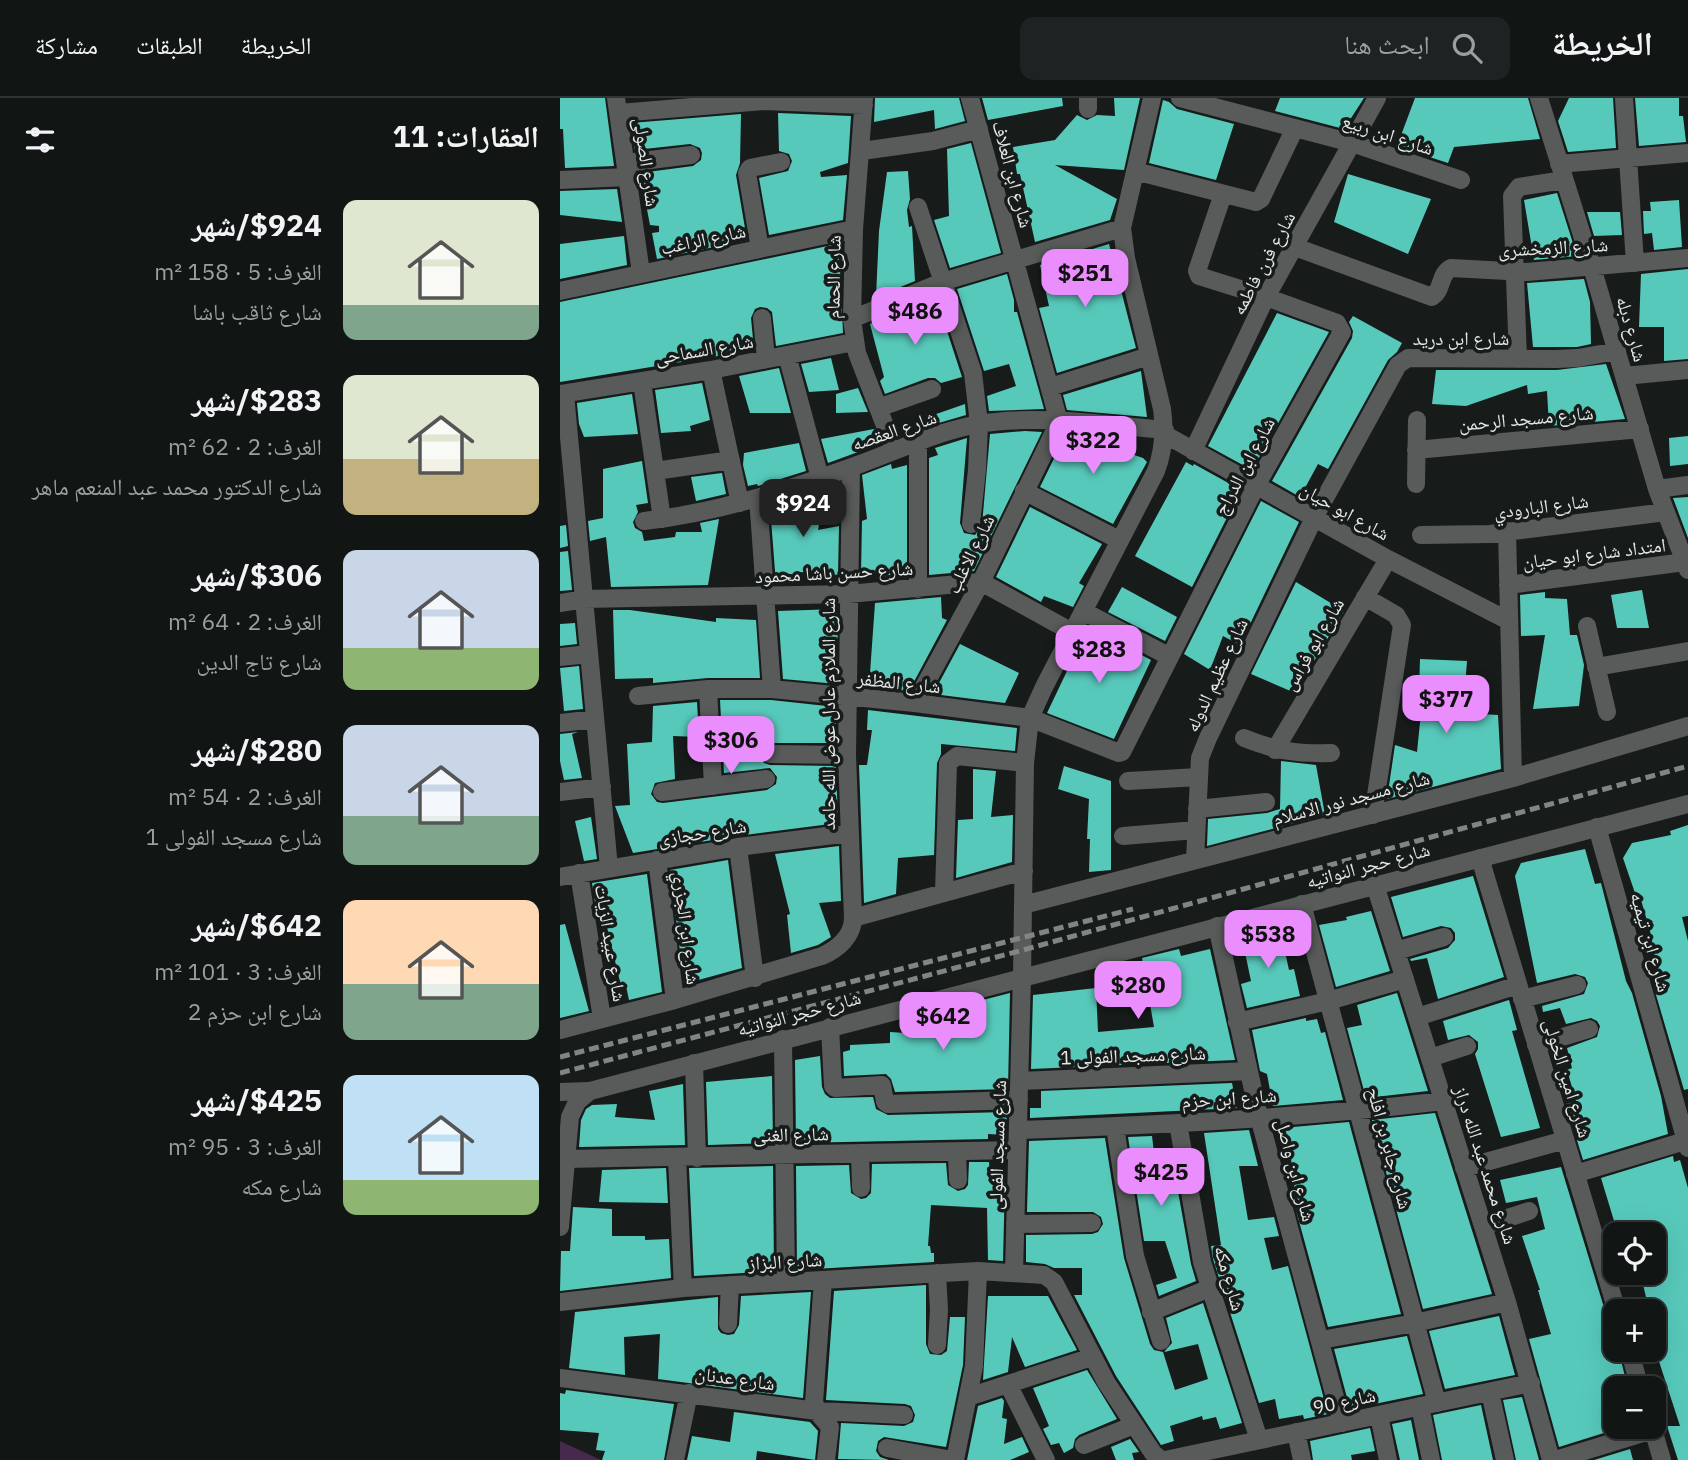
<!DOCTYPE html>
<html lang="ar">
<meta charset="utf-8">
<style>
:root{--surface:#111514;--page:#1e2222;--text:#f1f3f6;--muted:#9c9fa0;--line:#303434;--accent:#ea8dfd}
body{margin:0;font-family:"IBM Plex Sans","Noto Naskh Arabic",sans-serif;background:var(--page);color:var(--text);direction:rtl;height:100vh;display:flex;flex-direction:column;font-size:26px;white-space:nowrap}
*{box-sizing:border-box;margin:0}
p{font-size:23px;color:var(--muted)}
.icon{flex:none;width:38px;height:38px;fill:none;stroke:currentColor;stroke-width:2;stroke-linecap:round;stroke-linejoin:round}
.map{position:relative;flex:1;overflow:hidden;direction:ltr}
.details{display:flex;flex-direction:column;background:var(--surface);width:560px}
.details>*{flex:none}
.controls{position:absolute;left:1043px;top:1124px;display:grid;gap:14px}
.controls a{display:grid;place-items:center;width:63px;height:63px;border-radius:14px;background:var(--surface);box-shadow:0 7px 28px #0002,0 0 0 2px var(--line);font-size:35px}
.price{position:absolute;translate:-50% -60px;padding:0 16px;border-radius:14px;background:var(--accent);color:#111;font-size:23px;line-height:46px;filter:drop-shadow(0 2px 4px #0008)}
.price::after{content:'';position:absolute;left:50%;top:42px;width:21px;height:16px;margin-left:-10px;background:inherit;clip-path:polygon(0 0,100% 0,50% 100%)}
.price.selected{background:#222;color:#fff}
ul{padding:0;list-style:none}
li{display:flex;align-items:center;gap:21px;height:175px;padding:0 21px}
li span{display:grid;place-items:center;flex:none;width:196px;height:140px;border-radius:14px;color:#555}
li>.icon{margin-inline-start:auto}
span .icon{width:84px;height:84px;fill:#fffc;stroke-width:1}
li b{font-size:30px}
h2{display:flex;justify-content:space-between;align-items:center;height:84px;padding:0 21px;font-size:30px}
header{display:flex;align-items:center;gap:42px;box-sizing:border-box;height:98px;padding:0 35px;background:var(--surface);border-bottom:2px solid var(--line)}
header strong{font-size:33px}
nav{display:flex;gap:38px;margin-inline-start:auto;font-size:24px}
.search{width:490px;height:63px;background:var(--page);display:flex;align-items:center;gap:18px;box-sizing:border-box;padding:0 24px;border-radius:14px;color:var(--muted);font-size:26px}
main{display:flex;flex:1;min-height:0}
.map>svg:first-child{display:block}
</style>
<header>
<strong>الخريطة</strong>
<div class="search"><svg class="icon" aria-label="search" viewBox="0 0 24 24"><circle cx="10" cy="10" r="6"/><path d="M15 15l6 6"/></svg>ابحث هنا</div>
<nav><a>الخريطة</a><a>الطبقات</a><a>مشاركة</a></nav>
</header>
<main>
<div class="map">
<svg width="1128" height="1362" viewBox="0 0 1128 1362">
<rect width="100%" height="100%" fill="#171c1b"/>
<!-- green -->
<path fill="#46294c" d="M0,1343L41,1362H0Z"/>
<!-- building -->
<path fill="#57c9bb" d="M0,0H45L54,68L5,70L3,31H0Z
M315,0H399L405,23L375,31L374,12L314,24Z
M422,0H502L503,8L428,22Z
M554,0H580L564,72L495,67L557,101L550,122L475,144L460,76H457L453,49L495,42L517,17L527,22L537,17L555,18Z
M720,0H804L784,31L715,13Z
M855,0H968L980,41L894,49L888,65L851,53L837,48Z
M1009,0H1053L1056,50L1008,54L998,23Z
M1075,0H1119V18H1123L1126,44L1079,48Z
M603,2L609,4L617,11L674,26L656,82L589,65Z
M218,15L291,18L288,65L260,74L261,79L287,77L283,122L209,137L199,80L228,73L232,63L229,56L219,53Z
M181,16L180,65L176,77L187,142L97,161L92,135L99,134V128L90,127L80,75L133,68L141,62L142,55L140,50L130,46L75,52L71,25Z
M411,45L441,155L390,170L374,122L389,118L387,51Z
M348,73L350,101L347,112L349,129L352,128L355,183L316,199L319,133L327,74Z
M788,76L871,101L848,156L774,124Z
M57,91L62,124L0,117V93Z
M997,95L1017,158L974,162L964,102Z
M1119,102L1122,149L1094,152L1092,135L1084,136L1083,113H1091L1090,104Z
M1027,114H1060L1062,137L1034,138Z
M64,138L67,167L0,181V146Z
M282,145V150H279L283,235L216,248L212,214L207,210L200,209L195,211L191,220L194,252L0,284V204Z
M549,146L576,250L497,275L479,210L489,208L480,167Z
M1128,171V261L1104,263V229H1079L1081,176Z
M447,176L454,202V214H457L484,311L429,313L427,298L456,288L449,266L424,273L397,191Z
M1024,181L1030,204L1031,246L1017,249H973L967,185Z
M376,199L402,279L381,285L375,280H368L325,296L320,283L324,279L310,226Z
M717,215L769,234L692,372L648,348Z
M793,218L842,245L837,254L828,262L768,371L758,366L740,399L712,383L792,240L793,233L789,224Z
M271,260L279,292L249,294L241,266Z
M1046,266L1065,321L989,328L987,293L968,296L967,287L906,308L872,306L876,272H997Z
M219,270L231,315H190L179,278Z
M581,273L587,319L507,312L503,297Z
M142,285L150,322L130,328L131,333L101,335L95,292Z
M298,290L308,314L276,315V296Z
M72,296L78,336L24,339L19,326L17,305Z
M405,306L406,317L365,329L362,321Z
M314,331L320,346L268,365L261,341Z
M465,333L482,334L414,473L369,477V360L378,357L375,350L407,340L400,425L404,435L415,437L422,427L430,336Z
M507,334L583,360L587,364L553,426L480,389Z
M1128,338V366L1110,368L1109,340Z
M239,345L246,373L198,388L197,386L188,388L183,367L184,355Z
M82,363L88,405L76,407L78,414L73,424L75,430L82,434L84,443L115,439L116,434H142L140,425L159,421L148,487L51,489L46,439L30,443L28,423L43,420V371Z
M626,364L633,368L634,366L681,392L632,489L575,458Z
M331,366L332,371L347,367V479L317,482L318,475H301L302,423L307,421L302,377Z
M162,375L166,396L136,403L131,379Z
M266,390L258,432L279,428L278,477L240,474L241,483L216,486L210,408Z
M1128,399V440L1113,400Z
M701,403L739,424L680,547L663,538L650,572L624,556Z
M470,409L542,446L519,485L524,488L513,509L484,498L481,504L436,479Z
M6,427L8,448L0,450V428Z
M8,453L12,492L0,493V454Z
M736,484L784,513L735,595L691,576Z
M562,489L617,519L605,543L548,514Z
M1082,492L1089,530H1057L1051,497Z
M985,494V500L1007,501L1010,537H1017L1024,567L1019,608L973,611L985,537L961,538L960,497Z
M381,499L382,520L387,522L349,593L309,589L315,505Z
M278,511L277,586L223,581L218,513Z
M53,512H70L156,524V520L196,522L200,580H148L93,585V580L55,581Z
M15,525L17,546L0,548V526Z
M528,529L591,562L554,641L487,615Z
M400,546L459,575L445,605L373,596Z
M860,561L907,563L903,615L938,617L941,671L827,701L835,647L857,654L863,595H859Z
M19,568L23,611L4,613L0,570Z
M160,602H211L276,609V645H209L201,650L199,657L204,665L210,667L276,668L278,725L177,738L73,755L55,708L70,707L67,646L92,644L93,608L137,604L139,639L113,638L115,681L95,685L91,696L97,704L103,705L207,692L216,686L217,679L210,670L164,675Z
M308,612L457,630L455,653L381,646V656L377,665L374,757L338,760L336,796L304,805L299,667H307L312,632H307Z
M18,634L12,636L22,680L4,682L0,663V636Z
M721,663L756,667L765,717L647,748L648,721L707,715L720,711Z
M504,668L551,683V772L529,774L530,741H527L529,701L498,691Z
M413,671L436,673L431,719L453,717L452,764L396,780L398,722L413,721Z
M31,719L37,761L24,763L15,723Z
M1128,727V818L1122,819L1128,843V991L1124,992L1094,890L1100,889L1090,833L1079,795H1075L1063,760L1072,745L1111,737L1110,733Z
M279,748L281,803L259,805L271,839L258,847L231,855L227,817L230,816L215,756Z
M1025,751L1035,786L1041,785L1066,883L1072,895L1101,998L1108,1036L1023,1062L1006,1006L1016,1003L1007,972L1012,970L1007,950L1037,939L1040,928L1037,923L1031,920L1006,926L1000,910L983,914L982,908L1024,896L1028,885L1025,879L1015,876L977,885L955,778L961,765Z
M168,762L182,870L124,886L110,772Z
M87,776L102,894L69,902L66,888H61L45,821L38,823L32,785Z
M913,778L944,879L878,901L867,860L851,863L850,861L888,850L895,842V835L891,830L881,828L843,839L831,799Z
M811,813L830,873L776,889L759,827L787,822L786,819Z
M5,826L29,913L0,920V827Z
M720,831L729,872L734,871L740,898L687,910L681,886L691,883L682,840Z
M619,851L621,858L650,851L675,962L471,971L473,897L536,890L538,934L594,929L582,860Z
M450,895L448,991L335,994L331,981L326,976L284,978L283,954L290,952V947L330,945V934L362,936V923L419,908V903Z
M837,895L868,993L806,1000L787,930L802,927L797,907Z
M949,902L957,932L952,933L980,1030L941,1039L915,956L918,951V944L909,937L888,942L883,923Z
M746,920V923L757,921L761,935L765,934L783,1002L713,1008L707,976L700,973L692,932Z
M260,958L262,989L265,996L270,1000L313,999L316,1011L328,1017L447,1014L446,1037L428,1036V1041L236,1045L235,962Z
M212,978L213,1045L148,1047L146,984Z
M672,985L677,1010L470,1020V1010H481V993Z
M123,986L125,1047L19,1049L21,1022L26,1011L32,1007L57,1006L55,1019L95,1022L89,993Z
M875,1015L932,1196L863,1211L812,1022Z
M789,1024L841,1216L768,1229L737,1116L733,1095L735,1094L730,1053L727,1054L722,1030Z
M689,1032L698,1068H679L688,1122L714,1119L719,1138L704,1140L712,1172L728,1168L768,1316L744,1321L743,1317L719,1321L715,1301L699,1305L653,1161L651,1148L661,1147L644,1035Z
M592,1038L594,1055L611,1054L631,1166L636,1183L599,1198L596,1187L617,1180L605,1143H584L568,1039Z
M545,1040L564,1160L590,1246L594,1252L603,1254L615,1292L648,1281L638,1246L604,1254L612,1245L606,1220L643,1205L682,1325L660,1331L656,1319L643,1322L642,1318L610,1328L614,1343L601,1347L556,1278L514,1197H522V1170H494L485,1166L466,1164V1137L532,1136L538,1134L543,1126L541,1119L533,1114H467L469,1043Z
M1113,1058L1114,1064L1120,1062L1128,1090V1362H1118L1107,1328H1120L1094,1248V1213H1068L1066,1204L1086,1199L1080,1174H1094V1136H1058L1041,1080Z
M409,1064H429L430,1079L445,1080L443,1163L428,1162L427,1110L371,1107L368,1148H370L371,1155H374V1164L237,1172L236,1068L289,1067L291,1095L301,1101L306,1100L311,1095L312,1066L386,1065L388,1087L398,1093L405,1091L408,1087Z
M213,1068L214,1173L134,1178L129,1070Z
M1001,1069L1046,1216L1053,1223L1055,1231V1251H1058L1068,1290H1055V1328L1063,1329L999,1349L969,1241L991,1236L978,1192H980L962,1138L985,1131L977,1099L946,1105L940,1082Z
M106,1070L108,1105L39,1104L42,1072Z
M13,1109L52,1111V1138H85V1142L109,1141L111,1180L0,1193L1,1153H10Z
M366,1187V1246L370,1256L381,1257L387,1253L390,1219H405L403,1267L386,1349L324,1339L318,1343L316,1353L320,1359L329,1362L278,1361L281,1325L344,1328L353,1324L355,1317L351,1308L345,1306L266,1302L274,1193Z
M251,1194L243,1300L98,1281L100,1236L64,1239L65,1277L9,1270L15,1214L158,1199V1231L161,1235L168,1237L174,1236L179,1227L181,1198Z
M428,1198H488L517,1252L465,1269L452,1239L448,1274L423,1282Z
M939,1218L955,1277L885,1291L869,1233Z
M847,1238L863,1296L790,1311L774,1251Z
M527,1272L557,1321L519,1337L515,1341L513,1350L504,1355L499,1345L491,1347L483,1331L489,1328L473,1290Z
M6,1292L114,1306L104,1362H42L45,1353L36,1352L39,1335L0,1332V1295L5,1296Z
M962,1299L979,1362H956L943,1302Z
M442,1300L444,1303L442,1320L447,1321L444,1346L462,1339L469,1354L450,1362H407L418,1308Z
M921,1307L933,1362H882L873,1317Z
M174,1314L250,1324L258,1333L255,1362L197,1353L196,1362H127L132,1338L170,1344Z
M851,1322L859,1362H840L832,1326Z
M810,1330L815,1353L791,1357L792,1362H753L750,1343Z
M570,1341L579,1354L572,1355L574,1362H556L551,1349Z
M1070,1351L1073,1362H1034Z"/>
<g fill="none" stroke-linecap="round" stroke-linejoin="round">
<!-- minor -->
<path stroke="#595b5b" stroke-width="18" d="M56,0L81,175
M304,0L294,131L292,221L297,255L334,351
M620,0L792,45L901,82
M979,0L1032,169L1097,391L1128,472
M1064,0L1075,165
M528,11V0
M59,15L204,3L304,7
M302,53L373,43L419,31
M66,65L131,57
M999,66L1128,55
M575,73L696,104L701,101L735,30
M0,82L68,79
M358,109L413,275L419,326L417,372L411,426
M735,149L872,199C883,192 879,176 891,170L967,174L1128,160
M200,151L187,75L190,70L221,64
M0,193L294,131
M202,220L206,261
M292,221L382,184L562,130
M227,257L260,380
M958,261L952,98L959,89L1004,82
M151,272L180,405
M1064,278L1128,272
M82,284L102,421
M490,289L589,258
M0,296L151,272L294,244
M5,296L49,770
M318,310L372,291
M604,336L828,461L949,523
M358,344V491
M856,352L1080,331
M633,353L706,199L817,0
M95,373L171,362
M856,386L857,322
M1097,391L1128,387
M464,393L559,442
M198,400L212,591
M84,423C154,415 222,394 289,370C332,355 374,334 419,326C479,316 545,327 605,332
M947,433L953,680
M861,437L930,436L1106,414
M948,487L1125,464
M805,499L836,517L842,527L813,717
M0,505L24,501L288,496L421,484L512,534
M523,513L610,559
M1027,528L1047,614
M0,559L29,556
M1036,569L1128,553
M148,591L153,688
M78,598L148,591H212L355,605L470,620L559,655L562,654L696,388L782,234L777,225L706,199L639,178L637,173L663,96
M355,605L421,484L499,324L410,0
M0,625L35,621
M684,640C717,653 735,656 771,655
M715,652L828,461
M210,656L287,657
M568,683L639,679
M0,694L42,689
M102,694L206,681
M637,711L706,704
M1037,729L1128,1050
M563,738L636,732
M178,749L195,880
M920,760L1057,1213
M97,762L115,902
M635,762L640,660L648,640L754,420L838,267L848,260L996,261L1018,260L1057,253
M19,775L42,921
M0,779L178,749L290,735
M815,787L947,1204L991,1362
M384,795L388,665L397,658L465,665
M742,806L877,1305
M463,807L953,680L1128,628
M293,820L464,773
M657,828L699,1019L782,1325
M836,853L884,839
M962,901L1017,887
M857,919L958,887
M677,924L768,903L845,881
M270,929L273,988L275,990L322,987L325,1004L328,1006L459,1002
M0,932L115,902L262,858C278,851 293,838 293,820L287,657L291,369
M223,941L226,1184
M976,947L1029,931
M870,960L907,948
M134,965L137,1060
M460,983L689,973
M0,994L30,993
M618,1025L642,1164L699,1342
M555,1029L575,1158L601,1243
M458,1032C600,1027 742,1020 883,1003
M397,1054L398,1082
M300,1055L301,1090
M117,1060L123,1190
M6,1061L457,1052
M904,1070L1005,1042
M1015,1076L1128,1042
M455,1126L532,1125
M923,1128L969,1113
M454,1175L462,878L465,665L470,620L484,589L596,373C604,352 605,333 602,311L566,160L562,130L592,0
M263,1182L254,1304L258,1315L270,1329L266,1362
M0,1204L123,1190L418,1173L484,1177L494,1184L546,1284L593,1355L601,1362
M591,1214L650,1190
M168,1226L170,1187
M761,1242L855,1225L947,1204
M377,1247L379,1212L377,1175
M1069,1251L1080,1290
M0,1280L257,1313L344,1317
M448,1286L486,1362
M930,1294L945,1362
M408,1299L532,1259
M860,1308L871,1362
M819,1317L828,1362
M1092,1328L1102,1362
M736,1334L742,1362
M524,1347L574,1327
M327,1350L392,1362
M115,1362L129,1295
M395,1362L414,1268L418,1173
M605,1362L971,1285
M995,1362L1093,1332"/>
<!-- tertiary -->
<path stroke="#595b5b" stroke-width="18" d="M0,1129L10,1019L17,1004L30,993L1128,706"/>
<!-- rail -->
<path stroke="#818584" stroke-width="5" stroke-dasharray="10 5" stroke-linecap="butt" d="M0,959L573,811
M0,975L463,852L1128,668"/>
</g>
<g text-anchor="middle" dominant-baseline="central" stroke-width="7" stroke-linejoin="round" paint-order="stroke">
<!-- street labels -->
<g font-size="19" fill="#e3e7e6" stroke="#171c1b">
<text transform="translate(828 36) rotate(18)">شارع ابن ربيع</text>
<text transform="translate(87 64) rotate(82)">شارع الصولى</text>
<text transform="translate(453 76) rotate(75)">شارع ابن العلاف</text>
<text transform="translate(143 141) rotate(-12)">شارع الراغب</text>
<text transform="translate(993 149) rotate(-3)">شارع الزمخشرى</text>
<text transform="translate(703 165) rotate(-62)">شارع فرن فاطمه</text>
<text transform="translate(273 179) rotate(-89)">شارع الحمام</text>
<text transform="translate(1072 231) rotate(74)">شارع دبله</text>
<text x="901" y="240">شارع ابن دريد</text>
<text transform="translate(144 251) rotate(-10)">شارع السماحى</text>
<text transform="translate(966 320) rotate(-5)">شارع مسجد الرحمن</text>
<text transform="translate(334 332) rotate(-19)">شارع العقصه</text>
<text transform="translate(684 368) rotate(-62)">شارع ابن الدراج</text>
<text transform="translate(981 408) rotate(-7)">شارع البارودي</text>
<text transform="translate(785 413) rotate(29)">شارع ابو حيان</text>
<text transform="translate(1034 455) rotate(-7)">امتداد شارع ابو حيان</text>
<text transform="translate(410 456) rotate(-64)">شارع الاغلب</text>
<text transform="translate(274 474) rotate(-3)">شارع حسن باشا محمود</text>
<text transform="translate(753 546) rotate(-60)">شارع ابو فراس</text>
<text transform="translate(656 577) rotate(-65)">شارع عظيم الدوله</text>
<text transform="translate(339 584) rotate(6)">شارع المظفر</text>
<text transform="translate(268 616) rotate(-90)">شارع الملازم عادل عوض الله حامد</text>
<text transform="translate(791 700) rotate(-15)">شارع مسجد نور الاسلام</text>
<text transform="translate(142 734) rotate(-9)">شارع حجازى</text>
<text transform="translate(808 767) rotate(-15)">شارع حجر النواتيه</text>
<text transform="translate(127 830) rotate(83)">شارع ابن الجزري</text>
<text transform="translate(1091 844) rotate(74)">شارع ابن تيميه</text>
<text transform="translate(51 845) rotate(81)">شارع عبيد الزيات</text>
<text transform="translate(239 915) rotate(-15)">شارع حجر النواتيه</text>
<text transform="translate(573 957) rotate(-2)">شارع مسجد الفولى 1</text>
<text transform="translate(1008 980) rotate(73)">شارع امين الخولى</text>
<text transform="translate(669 1000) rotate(-4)">شارع ابن حزم</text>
<text transform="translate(231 1036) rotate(-1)">شارع الغنى</text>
<text transform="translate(437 1047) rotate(-88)">شارع مسجد الفولى</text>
<text transform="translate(830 1050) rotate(75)">شارع جابر بن افلح</text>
<text transform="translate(926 1067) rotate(72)">شارع محمد عبد الله دراز</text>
<text transform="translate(736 1072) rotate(75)">شارع ابن واصل</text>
<text transform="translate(225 1163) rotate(-3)">شارع البزاز</text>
<text transform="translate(670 1180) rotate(74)">شارع مكه</text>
<text transform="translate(175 1280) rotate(8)">شارع عدنان</text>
<text transform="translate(784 1303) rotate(-12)">شارع 90</text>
</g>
</g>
</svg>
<div class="controls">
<a><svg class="icon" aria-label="locate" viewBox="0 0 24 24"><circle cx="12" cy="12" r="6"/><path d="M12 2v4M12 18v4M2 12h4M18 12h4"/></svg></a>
<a>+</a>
<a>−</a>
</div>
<b class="price" style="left:525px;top:211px">$251</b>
<b class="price" style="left:355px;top:249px">$486</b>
<b class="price" style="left:533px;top:378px">$322</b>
<b class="price selected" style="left:243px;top:441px">$924</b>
<b class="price" style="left:539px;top:587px">$283</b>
<b class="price" style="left:886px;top:637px">$377</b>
<b class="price" style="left:171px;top:678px">$306</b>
<b class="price" style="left:708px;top:872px">$538</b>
<b class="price" style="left:578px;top:923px">$280</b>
<b class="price" style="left:383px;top:954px">$642</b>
<b class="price" style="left:601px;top:1110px">$425</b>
</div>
<section class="details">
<h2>العقارات: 11<svg class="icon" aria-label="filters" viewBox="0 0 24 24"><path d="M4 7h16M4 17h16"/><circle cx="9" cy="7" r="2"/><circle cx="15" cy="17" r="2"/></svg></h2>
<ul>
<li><span style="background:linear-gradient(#dfe7d0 75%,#7fa58c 0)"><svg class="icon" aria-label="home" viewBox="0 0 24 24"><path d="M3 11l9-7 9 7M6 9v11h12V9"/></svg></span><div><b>$924/شهر</b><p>الغرف: 5 · 158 m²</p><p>شارع ثاقب باشا</p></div></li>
<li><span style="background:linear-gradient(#dfe7d0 60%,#c2b280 0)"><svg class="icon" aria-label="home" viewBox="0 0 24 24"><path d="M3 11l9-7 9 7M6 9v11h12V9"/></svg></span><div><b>$283/شهر</b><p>الغرف: 2 · 62 m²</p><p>شارع الدكتور محمد عبد المنعم ماهر</p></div></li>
<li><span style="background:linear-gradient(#c9d6e8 70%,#8fb573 0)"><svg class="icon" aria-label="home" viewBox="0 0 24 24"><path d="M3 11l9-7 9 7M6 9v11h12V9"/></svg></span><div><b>$306/شهر</b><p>الغرف: 2 · 64 m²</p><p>شارع تاج الدين</p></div></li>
<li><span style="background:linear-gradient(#c9d6e8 65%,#7fa58c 0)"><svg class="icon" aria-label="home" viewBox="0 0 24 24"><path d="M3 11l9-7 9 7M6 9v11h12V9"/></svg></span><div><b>$280/شهر</b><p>الغرف: 2 · 54 m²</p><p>شارع مسجد الفولى 1</p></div></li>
<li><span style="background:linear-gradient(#ffd9b3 60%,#7fa58c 0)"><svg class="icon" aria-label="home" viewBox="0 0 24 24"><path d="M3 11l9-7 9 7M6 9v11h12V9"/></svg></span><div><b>$642/شهر</b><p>الغرف: 3 · 101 m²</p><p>شارع ابن حزم 2</p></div></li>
<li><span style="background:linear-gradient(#bfe0f5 75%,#8fb573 0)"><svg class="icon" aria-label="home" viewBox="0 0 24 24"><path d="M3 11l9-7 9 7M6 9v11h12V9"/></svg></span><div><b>$425/شهر</b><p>الغرف: 3 · 95 m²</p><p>شارع مكه</p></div></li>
</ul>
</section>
</main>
